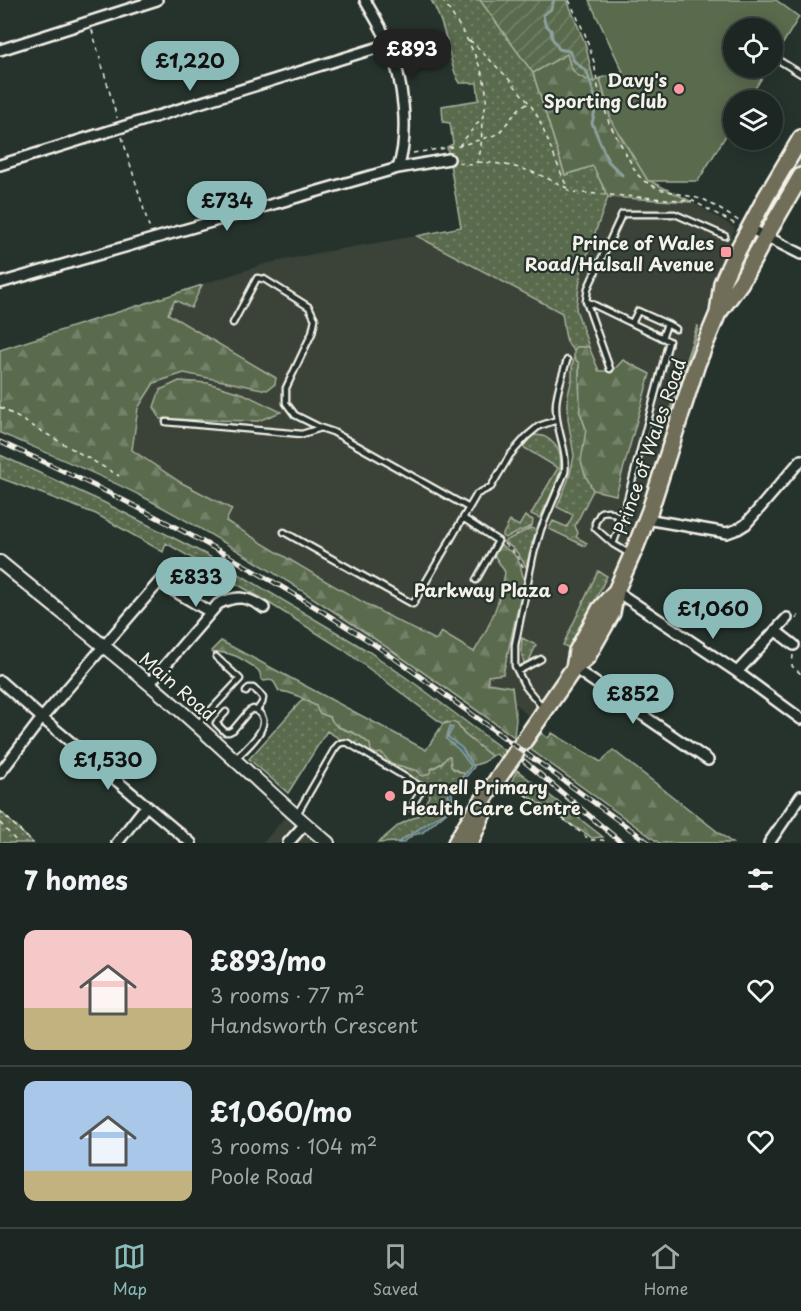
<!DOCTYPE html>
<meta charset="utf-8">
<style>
:root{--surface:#1c2622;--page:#252e2a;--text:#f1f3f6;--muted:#a0a5a5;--line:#3a4340;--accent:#8bbbb9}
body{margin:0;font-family:"Playpen Sans",sans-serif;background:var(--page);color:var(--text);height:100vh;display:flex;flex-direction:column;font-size:22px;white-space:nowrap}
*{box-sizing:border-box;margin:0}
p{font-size:20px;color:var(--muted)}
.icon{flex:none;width:33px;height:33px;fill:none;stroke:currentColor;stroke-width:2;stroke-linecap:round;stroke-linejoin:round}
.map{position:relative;height:843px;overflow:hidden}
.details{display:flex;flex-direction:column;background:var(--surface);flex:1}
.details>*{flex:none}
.controls{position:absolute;left:723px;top:18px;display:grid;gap:12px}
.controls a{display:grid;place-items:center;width:60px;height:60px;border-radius:50%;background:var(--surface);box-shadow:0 3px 15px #0003,0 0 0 2px var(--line);font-size:30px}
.price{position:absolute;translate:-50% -51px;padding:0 14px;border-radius:21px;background:var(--accent);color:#111;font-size:20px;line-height:39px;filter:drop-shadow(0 2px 3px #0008)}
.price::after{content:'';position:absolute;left:50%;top:36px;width:18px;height:14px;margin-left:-9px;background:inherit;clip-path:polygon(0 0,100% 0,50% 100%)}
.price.selected{background:#222;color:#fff}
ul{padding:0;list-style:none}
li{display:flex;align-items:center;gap:18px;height:150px;padding:0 24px}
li+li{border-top:2px solid var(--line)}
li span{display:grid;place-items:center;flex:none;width:168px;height:120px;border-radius:12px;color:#555}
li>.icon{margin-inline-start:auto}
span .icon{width:72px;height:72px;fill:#fffc;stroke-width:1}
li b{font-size:26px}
h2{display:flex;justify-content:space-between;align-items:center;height:72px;padding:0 24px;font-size:26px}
.tabs{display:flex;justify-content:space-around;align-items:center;height:84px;border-top:2px solid var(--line);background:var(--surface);font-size:16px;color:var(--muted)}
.tabs a{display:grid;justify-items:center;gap:3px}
.tabs .selected{color:var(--accent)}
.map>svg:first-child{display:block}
</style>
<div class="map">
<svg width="801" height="843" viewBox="0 0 801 843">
<defs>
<pattern id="grass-dots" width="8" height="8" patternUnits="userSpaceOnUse" patternTransform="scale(1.5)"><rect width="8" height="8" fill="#5a6b4e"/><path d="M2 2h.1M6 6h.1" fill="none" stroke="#728168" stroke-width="1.8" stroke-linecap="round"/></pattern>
<pattern id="forest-firs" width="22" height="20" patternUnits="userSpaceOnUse" patternTransform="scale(1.5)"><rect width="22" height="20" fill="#5a6b4e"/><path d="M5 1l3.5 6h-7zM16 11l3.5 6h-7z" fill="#728168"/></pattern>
<pattern id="garden-furrows" width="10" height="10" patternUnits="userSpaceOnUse" patternTransform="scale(1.5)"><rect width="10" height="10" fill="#5a6b4e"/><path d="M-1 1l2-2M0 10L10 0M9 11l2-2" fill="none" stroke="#728168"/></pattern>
<pattern id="water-waves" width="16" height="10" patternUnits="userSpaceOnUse" patternTransform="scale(1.5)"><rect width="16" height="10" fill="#496b6f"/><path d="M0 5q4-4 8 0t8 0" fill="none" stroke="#648184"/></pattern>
</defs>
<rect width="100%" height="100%" fill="#26332d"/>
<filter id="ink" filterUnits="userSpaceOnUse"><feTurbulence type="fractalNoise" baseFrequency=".0167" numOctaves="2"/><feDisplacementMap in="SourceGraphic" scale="12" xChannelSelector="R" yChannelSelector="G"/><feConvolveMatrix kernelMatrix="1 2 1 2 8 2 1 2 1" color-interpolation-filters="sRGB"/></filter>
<g filter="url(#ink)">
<!-- built -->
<path fill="#3b4339" d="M608,197L692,202L735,228L709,304L668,437L622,604L537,724L498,688L0,399V350L265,264L323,252L417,236L562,313L581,272Z
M290,811L329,843H263Z"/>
<!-- grass -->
<path fill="url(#grass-dots)" stroke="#a7ae9b" stroke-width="1.5" d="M431,0H480L533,73L565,175L593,166L608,197L581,272L576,309L589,347H577L574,351C563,342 565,326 562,313L417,236L461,227L447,147L453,144L450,123L443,122L442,106L479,100L477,83H460C453,72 452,63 449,51C445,33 440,15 431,0Z
M801,146V166L766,227H762L759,221Z
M697,326H698V329L668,422H666Z
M574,358L579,363L580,412L586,429L584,472L593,490L575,526L578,533L576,537L587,543L585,546L549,529L553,521L567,527L573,515L557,507L569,478L574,456L568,419V395L572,379V366Z
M533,435C543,435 548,437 554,444C572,463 549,498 540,518L531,514L558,468L523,447L528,438Z
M0,455L103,502L207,555L368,651L421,688L505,751L501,758L496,754L491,756L464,734L461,729L447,722L443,724L344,650L261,598L166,543L163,552L96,514L0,478Z
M525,516L533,520L532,526L505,538L502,536L510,521L519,526Z
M531,528L536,530L526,567C518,554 518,550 503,542Z
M598,571L607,576L580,630L569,648L563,645Z
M522,638L536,645L529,661L524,663L521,651Z
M303,699L316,706L319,713L330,717L337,727L358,735L398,766L418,771L431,770L442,763L447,756H450L453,769L465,774L448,793C452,804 452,804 444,812L399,842L378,843L399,825L419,815L430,794L327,731L288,793L249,759Z
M0,811L33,843H0Z"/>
<!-- forest -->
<path fill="url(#forest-firs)" stroke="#a7ae9b" stroke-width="1.5" d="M567,53L594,82L600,78L611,121L648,180L692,202L608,197L593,166L565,175L533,73Z
M202,285L191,308L175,300L168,314L276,378L275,384L267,390L184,373L154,383L138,408L132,450L180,482L232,509L226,521C295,563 363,605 436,640L441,632L474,652C489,628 501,600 505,572L494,555L499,544L514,554L520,564L524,581L503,674L488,676V683L512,687L516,719L514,737C396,652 277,569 149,500C101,475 50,454 0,433V350Z
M576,347H589L599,371H613L623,360L650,374L616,495L593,490L584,472L581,461L586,429L580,412L579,363L574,358V351Z
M179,381L208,383L244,394L281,412L258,421L160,419L154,407L160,390Z
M221,641L426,750L443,724L453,722L457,724L464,734L491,756L484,762L472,766L465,774L451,767L450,756H448L442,763L431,769L430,773L424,776L420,775L418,771L390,763L382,753L376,754L371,751L370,744C366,741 362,737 358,735C347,728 335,730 330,717L319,713L316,706C304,699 293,692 279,691C274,684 276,678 264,681L261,679L260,673L258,670C244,660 231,650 213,653L211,651Z
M541,733L548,738L552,733L601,762L613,750L732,843H659L530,749Z
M517,770L603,837L592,838L510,785Z"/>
<!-- garden -->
<path fill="url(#garden-furrows)" stroke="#a7ae9b" stroke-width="1.5" d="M480,0H567L585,43L594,82C575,76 572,74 567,54L533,73Z"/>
<!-- pitch -->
<path fill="#5a6b4e" stroke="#a7ae9b" stroke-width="1.5" d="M589,0H776L799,17L773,60L772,28H734V68H768L748,100H734L733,124L698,181H648L611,120L600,78L623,72Z"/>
<!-- water -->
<path fill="url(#water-waves)" stroke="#8da19f" stroke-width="1.5" d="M450,727L453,728L448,737L462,748L474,767L459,786L453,790L452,794L453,801L451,808L422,833L413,835L403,843H393L399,842L444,812L451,802L448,793L450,788L458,783L471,766L459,750L446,739Z"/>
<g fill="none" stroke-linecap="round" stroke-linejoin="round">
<!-- stream -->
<path stroke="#8da19f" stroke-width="3" d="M554,0L551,9L543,15L545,24L551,30L552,38L559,49L569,51L574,61L587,72L597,103L592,123L608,161L622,175"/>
<!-- service casing -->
<g stroke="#f4f1e8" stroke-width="9">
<path id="service" d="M772,56L801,74
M586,301L610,369
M233,323L257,278L264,279L309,307L315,319L312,333L286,388V403L295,415L321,428L333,432L469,508
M632,323L638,311L667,324L662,338
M667,324L676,329
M166,422L302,434L321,428
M463,518L498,541L476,580
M621,523L669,341L586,301L588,288L622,214H675L725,236
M284,532L413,604L477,494L491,487L510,455L527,436L539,426L557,420
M613,544L621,523L616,515L608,511L601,512L595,523V528L613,544L630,554
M518,671L541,659
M246,692L249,688H253L259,693L263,698L262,703L257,710
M543,708L525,686L515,666V645L533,556L541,529L565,472C568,449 555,429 556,406C556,392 563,374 567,360
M226,712L216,723L225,732H229L233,730L249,711L253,709C280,720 246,749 235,759
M197,725L240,679L216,657
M297,814L334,750C338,744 341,741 348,743L420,786L422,789L411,808"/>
</g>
<!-- minor casing -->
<g stroke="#f4f1e8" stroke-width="14">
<path id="minor" d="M365,0C373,15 383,30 389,45C403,80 410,133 398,168
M0,50L157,0
M0,165L389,44
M749,228L801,254
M0,283L398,168L449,159
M646,519L727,533L738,529L746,524L801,460
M616,591L737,672L801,719
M776,631L794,645
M574,668L708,760
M737,672L787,618
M0,681L42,718L191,843
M149,684L218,604C237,595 247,596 264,608
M0,773L42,718L159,582L210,612
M117,843L146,806
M288,843L305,824
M769,843L801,796"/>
</g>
<!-- secondary casing -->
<g stroke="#f4f1e8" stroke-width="16">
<path id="secondary" d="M0,562C58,610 118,656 174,705C226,750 275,799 328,843"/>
</g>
<!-- trunk casing -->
<g stroke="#f4f1e8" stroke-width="20">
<path id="trunk" d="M719,312L741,282L766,236L801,176
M574,668L577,651L600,609L614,593
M456,843L468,822L574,668L587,657L612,613L616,591L636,546L650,510L697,364L718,313L722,283L731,263L766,197L801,138
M470,843L485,808"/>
</g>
<!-- path -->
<path stroke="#f4f1e8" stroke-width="1.5" stroke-dasharray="4.5 4.5" stroke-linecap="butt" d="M442,0C460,24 489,72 486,102C486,108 483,114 482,120C481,135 483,149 477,162L471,165L458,162
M569,0L585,34L594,62L598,87L609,123L637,174L644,181L659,189L705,200L739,221
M92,30L117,118
M469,41L472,42L507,77L530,104
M122,137L150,230
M459,146L481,119
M413,153L459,146L498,134L522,105L530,104L538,117L568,190L570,192L693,201L737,225
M478,162C515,164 534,171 567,188
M0,407L119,476
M504,544C513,550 519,557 523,567
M796,619L801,612
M793,655L792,666L801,674
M509,785L561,817L590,840H603L607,843
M0,811L33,843
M0,823L18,843"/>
<!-- service -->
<use href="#service" stroke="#26332d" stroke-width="4.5"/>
<!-- minor -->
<use href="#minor" stroke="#26332d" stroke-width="9"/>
<!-- secondary -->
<use href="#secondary" stroke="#26332d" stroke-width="12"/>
<!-- trunk -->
<use href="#trunk" stroke="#706e59" stroke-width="15"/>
<!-- rail casing -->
<g stroke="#f4f1e8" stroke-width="5">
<path id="rail" d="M0,442C127,498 250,564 366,639C403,663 438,690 473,715C532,758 591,800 649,843
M524,761L622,843"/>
</g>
<!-- rail -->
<use href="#rail" stroke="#26332d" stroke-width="3" stroke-dasharray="9" stroke-linecap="butt"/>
</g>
</g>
<!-- markers -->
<g fill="#ff9aa2" stroke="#26332d" stroke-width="2">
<circle cx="679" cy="89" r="6"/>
<rect x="720" y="246" width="12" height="12" rx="3"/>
<circle cx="563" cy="589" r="6"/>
<circle cx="390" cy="796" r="6"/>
</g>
<g text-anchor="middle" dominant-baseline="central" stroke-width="4.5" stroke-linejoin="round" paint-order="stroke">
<!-- poi labels -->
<g font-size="18" font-weight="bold" fill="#f4f1e8" stroke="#26332d" text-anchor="end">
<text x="667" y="79">Davy's<tspan x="667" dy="21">Sporting Club</tspan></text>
<text x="714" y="242">Prince of Wales<tspan x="714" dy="21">Road/Halsall Avenue</tspan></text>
<text x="551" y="589">Parkway Plaza</text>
<text x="402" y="786" text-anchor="start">Darnell Primary<tspan x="402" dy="21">Health Care Centre</tspan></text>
</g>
<!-- street labels -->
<g font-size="18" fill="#f4f1e8" stroke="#26332d">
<text transform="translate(649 446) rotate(-71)">Prince of Wales Road</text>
<text transform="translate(178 686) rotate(41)">Main Road</text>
</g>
</g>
</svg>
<div class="controls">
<a><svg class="icon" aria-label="locate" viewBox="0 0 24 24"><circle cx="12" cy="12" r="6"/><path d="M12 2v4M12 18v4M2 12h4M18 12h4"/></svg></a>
<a><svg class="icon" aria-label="layers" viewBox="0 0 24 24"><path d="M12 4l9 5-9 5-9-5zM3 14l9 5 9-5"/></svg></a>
</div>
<b class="price selected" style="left:412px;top:80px">£893</b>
<b class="price" style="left:190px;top:92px">£1,220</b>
<b class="price" style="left:227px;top:232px">£734</b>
<b class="price" style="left:196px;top:608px">£833</b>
<b class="price" style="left:713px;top:640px">£1,060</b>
<b class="price" style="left:633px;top:725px">£852</b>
<b class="price" style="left:108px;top:791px">£1,530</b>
</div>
<section class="details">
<h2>7 homes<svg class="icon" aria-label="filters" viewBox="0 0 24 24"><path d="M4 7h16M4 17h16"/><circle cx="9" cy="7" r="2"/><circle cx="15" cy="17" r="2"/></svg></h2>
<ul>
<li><span style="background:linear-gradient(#f6c9c9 65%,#c2b280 0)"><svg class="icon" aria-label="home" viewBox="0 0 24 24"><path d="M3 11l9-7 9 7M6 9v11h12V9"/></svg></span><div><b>£893/mo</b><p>3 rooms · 77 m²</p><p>Handsworth Crescent</p></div><svg class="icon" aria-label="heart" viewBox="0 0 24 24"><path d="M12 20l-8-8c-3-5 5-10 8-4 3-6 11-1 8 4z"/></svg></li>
<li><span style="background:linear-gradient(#a9c7e8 75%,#c2b280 0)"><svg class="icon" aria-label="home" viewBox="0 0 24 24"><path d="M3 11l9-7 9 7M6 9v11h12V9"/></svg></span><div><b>£1,060/mo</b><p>3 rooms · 104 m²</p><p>Poole Road</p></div><svg class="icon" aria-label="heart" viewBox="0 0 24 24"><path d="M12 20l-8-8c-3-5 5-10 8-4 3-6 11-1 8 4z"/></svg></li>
</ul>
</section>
<nav class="tabs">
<a class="selected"><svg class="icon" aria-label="map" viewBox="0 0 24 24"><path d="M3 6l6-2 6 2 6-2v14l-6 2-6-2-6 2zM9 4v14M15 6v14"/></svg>Map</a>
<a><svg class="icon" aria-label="saved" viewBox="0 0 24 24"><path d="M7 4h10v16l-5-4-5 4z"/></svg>Saved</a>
<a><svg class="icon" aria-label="home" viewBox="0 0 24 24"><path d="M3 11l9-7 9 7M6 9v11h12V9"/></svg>Home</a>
</nav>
